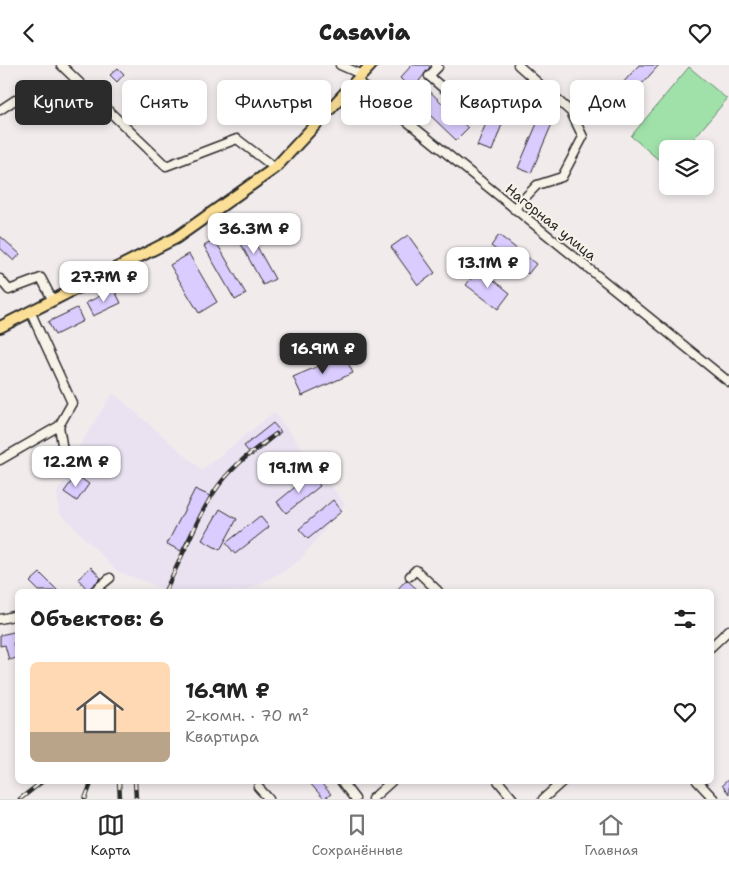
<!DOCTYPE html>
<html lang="ru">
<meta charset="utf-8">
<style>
:root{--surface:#fff;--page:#f2f2f2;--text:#222;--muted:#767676;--line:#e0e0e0;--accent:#2b2b2b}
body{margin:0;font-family:"Shantell Sans",sans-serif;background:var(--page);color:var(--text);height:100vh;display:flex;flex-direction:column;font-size:19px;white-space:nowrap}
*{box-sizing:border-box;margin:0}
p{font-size:16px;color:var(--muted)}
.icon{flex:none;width:28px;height:28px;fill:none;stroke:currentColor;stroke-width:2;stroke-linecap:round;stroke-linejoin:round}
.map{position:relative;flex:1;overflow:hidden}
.drawer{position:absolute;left:15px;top:524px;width:699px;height:195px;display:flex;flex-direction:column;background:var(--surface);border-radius:8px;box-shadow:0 2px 8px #0003}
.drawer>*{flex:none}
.banner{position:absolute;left:15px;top:15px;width:700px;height:45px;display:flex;gap:10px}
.controls{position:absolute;left:659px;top:75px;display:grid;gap:10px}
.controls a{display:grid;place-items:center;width:55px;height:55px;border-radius:8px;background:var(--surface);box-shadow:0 2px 8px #0003;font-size:25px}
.price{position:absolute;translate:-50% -42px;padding:0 11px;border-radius:10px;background:#fff;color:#222;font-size:16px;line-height:32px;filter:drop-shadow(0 1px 2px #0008)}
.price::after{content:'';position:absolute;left:50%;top:30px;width:15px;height:11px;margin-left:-8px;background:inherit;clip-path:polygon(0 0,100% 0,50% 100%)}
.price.on{background:var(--accent);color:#fff}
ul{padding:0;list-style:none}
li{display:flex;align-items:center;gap:15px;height:125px;padding:0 15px}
li span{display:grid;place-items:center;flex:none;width:140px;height:100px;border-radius:8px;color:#555}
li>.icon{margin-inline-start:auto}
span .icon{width:60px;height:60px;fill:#fffc;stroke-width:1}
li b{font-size:21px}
h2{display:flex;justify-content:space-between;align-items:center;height:60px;padding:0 15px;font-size:21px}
.tag{padding:0 18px;border-radius:8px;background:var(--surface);box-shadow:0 2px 8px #0003;font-size:18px;line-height:45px}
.tag.on{background:var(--accent);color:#fff}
header{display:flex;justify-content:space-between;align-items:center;height:65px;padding:0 15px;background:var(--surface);font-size:22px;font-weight:800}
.tab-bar{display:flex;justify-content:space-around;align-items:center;height:70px;border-top:1px solid var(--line);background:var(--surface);font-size:14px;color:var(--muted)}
.tab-bar a{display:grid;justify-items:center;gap:2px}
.tab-bar .on{color:var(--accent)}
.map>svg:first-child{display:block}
</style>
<header><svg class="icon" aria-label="back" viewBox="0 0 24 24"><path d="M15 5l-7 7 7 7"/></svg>Casavia<svg class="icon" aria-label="heart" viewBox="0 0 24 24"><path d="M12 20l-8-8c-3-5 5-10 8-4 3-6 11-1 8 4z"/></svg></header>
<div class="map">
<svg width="729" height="734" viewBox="0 0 729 734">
<rect width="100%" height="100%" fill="#f1ebec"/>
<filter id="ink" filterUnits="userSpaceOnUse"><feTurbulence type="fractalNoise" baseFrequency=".02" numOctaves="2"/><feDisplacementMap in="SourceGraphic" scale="10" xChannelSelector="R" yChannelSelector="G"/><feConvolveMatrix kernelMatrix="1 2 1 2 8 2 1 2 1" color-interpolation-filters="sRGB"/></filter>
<g filter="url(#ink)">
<!-- built -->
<path fill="#eae2f1" d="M113,328L202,405L274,347L345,439L300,495L284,506L246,526H169L117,506L59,447L57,427L72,404L69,397Z"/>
<!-- green -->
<path fill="#a0e1aa" stroke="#66866a" d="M689,2L727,34L685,84H668L667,102L631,71Z"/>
<!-- building -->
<path fill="#daccfe" stroke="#2b2b2b" d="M412,0H428L430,2L419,16L468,63L456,75L408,29L412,25L400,13Z
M639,0H659L622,41L611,31Z
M118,3L124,9L117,17L110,10Z
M502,17L516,22L492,86L477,81Z
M544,42L557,47L531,108L518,103Z
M245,160L275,214L263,220L234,166Z
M408,170L435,208L418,220L391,182Z
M499,170L536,199L528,209L491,181Z
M0,171L20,189L14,196L0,183Z
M215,175L246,229L235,235L204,181Z
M189,189L217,237L199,248L170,200Z
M479,203L510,228L498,244L466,220Z
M114,224L121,238L93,251L86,238Z
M77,243L83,256L55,270L48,257Z
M344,290L353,308L302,331L293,312Z
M273,358L281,367L252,391L244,381Z
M311,409L320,421L286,448L277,437Z
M76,410L89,419L77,436L64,427Z
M195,424L210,431L181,486L167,479Z
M333,435L342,446L308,474L299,464Z
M220,444L237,454L220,485L202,475Z
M260,451L269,462L235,489L226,478Z
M91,502L101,513L88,525L78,514Z
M40,508L58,526H39L30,517Z
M406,515L408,516L419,526H396Z
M18,566V576L13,578L17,593L9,595L5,580L0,581V570Z
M729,714V729L722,720Z
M308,716H319L331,729L324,734Z"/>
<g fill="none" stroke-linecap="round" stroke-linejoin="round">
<!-- minor casing -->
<g stroke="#2b2b2b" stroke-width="11">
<path id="minor" d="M61,0L166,101L237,74L275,103
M340,0L363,10
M436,0L438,2L429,11L443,23
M357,16L729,317
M0,45L15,35L103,40
M514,144L537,120L562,112L583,72L571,47L518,0
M0,214L9,225L41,213L52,234
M30,246L72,338L59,361L65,398
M0,395L59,361
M410,511L416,505L438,526
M94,526L110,513
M0,554L18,550
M711,582L729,565
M341,716L355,734
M498,716L513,734
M697,716L714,734
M258,722L269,734
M372,734L392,716
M543,734L563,716"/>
</g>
<!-- major casing -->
<g stroke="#2b2b2b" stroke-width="14">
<path id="major" d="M0,262L176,173L275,103L371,0"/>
</g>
<!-- minor -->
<use href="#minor" stroke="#f7f3e8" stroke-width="8"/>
<!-- major -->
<use href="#major" stroke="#fbdf96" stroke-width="10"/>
<!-- rail casing -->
<g stroke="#2b2b2b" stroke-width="4.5">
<path id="rail" d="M165,526C182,493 198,449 219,420C235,399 255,384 276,369
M119,716L120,734
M135,716L136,734
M20,734L43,716
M85,734L92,716"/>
</g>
<!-- rail -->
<use href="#rail" stroke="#f7f3e8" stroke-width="2.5" stroke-dasharray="8" stroke-linecap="butt"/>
</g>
</g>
<g text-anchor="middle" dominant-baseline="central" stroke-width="4" stroke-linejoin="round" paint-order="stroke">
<!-- street labels -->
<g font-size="14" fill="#2b2b2b" stroke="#f7f3e8">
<text transform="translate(551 157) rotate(39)">Нагорная улица</text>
</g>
</g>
</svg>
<div class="controls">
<a><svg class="icon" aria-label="layers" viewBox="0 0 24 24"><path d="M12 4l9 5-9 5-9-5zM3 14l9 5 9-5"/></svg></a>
</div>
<b class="price" style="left:254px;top:190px">36.3M ₽</b>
<b class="price" style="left:488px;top:224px">13.1M ₽</b>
<b class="price" style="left:104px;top:238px">27.7M ₽</b>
<b class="price on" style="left:323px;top:310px">16.9M ₽</b>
<b class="price" style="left:76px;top:423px">12.2M ₽</b>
<b class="price" style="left:299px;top:429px">19.1M ₽</b>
<div class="banner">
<a class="tag on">Купить</a>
<a class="tag">Снять</a>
<a class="tag">Фильтры</a>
<a class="tag">Новое</a>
<a class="tag">Квартира</a>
<a class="tag">Дом</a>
</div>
<section class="drawer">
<h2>Объектов: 6<svg class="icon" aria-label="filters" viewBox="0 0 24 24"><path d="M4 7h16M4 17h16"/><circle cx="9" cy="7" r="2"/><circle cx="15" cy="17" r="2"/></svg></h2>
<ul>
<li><span style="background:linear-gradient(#ffd9b3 70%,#b9a48a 0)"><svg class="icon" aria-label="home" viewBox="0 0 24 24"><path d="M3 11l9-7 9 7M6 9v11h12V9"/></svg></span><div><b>16.9M ₽</b><p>2-комн. · 70 m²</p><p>Квартира</p></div><svg class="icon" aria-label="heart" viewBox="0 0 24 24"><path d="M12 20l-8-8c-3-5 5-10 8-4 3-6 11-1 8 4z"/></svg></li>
</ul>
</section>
</div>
<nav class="tab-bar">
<a class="on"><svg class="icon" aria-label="map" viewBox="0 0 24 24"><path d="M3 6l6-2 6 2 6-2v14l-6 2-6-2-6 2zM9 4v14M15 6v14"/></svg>Карта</a>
<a><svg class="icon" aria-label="saved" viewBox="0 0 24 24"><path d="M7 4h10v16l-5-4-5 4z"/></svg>Сохранённые</a>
<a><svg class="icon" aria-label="home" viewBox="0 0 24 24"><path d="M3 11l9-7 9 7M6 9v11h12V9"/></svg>Главная</a>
</nav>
